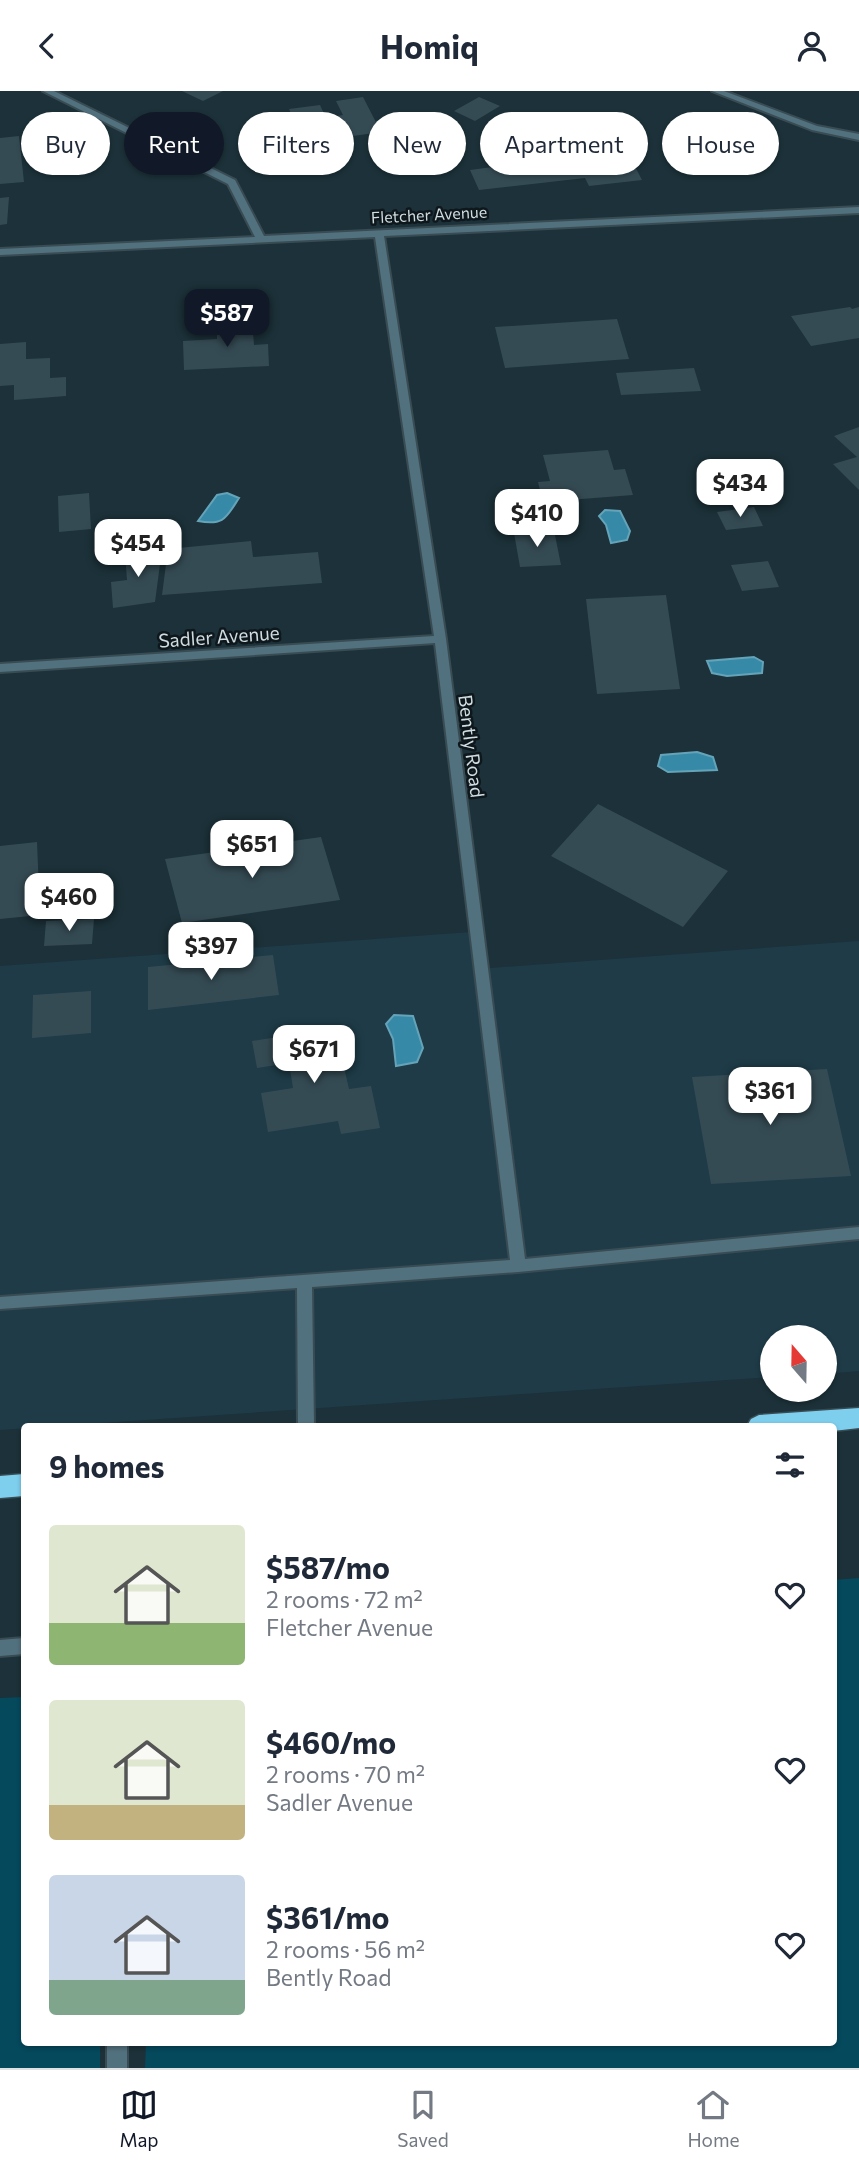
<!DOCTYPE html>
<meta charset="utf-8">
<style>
:root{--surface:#fff;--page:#f2f2f3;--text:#1f2937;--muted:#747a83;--line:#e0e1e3;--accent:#111827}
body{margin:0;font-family:Commissioner,sans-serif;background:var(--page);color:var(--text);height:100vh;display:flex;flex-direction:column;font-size:26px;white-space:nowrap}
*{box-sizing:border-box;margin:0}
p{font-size:23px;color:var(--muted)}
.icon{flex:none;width:38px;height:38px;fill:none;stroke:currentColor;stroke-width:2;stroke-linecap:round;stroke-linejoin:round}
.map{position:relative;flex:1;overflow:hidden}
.side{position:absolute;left:21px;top:1332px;width:816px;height:623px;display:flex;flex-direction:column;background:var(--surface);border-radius:7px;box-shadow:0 2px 5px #0004}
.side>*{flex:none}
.top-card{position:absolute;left:21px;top:21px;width:817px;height:63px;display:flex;gap:14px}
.needle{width:46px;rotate:340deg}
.buttons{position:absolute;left:760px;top:1234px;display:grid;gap:14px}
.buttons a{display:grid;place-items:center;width:77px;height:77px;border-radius:50%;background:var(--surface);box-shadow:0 2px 5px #0004;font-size:35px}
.price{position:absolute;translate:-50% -60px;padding:0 16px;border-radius:14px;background:#fff;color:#222;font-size:23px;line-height:46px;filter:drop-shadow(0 2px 4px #0008)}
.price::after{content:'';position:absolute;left:50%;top:42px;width:21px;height:16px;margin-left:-10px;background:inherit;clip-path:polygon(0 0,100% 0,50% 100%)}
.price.selected{background:var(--accent);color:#fff}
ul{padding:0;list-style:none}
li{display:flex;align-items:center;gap:21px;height:175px;padding:0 28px}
li span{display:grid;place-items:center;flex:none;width:196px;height:140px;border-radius:7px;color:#555}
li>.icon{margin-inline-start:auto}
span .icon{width:84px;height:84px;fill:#fffc;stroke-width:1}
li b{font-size:30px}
h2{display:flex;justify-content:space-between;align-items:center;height:84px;padding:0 28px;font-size:30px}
.pill{padding:0 24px;border-radius:32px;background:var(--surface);box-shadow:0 2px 5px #0004;font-size:24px;line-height:63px}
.pill.selected{background:var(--accent);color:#fff}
header{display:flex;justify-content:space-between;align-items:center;height:91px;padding:0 28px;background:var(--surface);font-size:32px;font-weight:700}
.tab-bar{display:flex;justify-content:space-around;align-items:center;height:98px;border-top:2px solid var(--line);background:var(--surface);font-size:19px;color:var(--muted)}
.tab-bar a{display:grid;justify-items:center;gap:4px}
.tab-bar .selected{color:var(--accent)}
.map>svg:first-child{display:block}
</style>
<header><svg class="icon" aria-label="back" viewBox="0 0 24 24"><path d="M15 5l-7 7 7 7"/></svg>Homiq<svg class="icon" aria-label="person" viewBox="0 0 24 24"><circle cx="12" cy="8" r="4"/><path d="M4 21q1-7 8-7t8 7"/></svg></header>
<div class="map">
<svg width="859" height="1977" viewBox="0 0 859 1977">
<rect width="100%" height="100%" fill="#1c3139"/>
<!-- built -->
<path fill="#1e3b47" d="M471,841L476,878L859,850V1280L824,1283V1246H772V1286L0,1339V875Z"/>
<!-- green -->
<path fill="#05495d" d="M859,1487V1977H145L146,1951H833V1489Z
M24,1606V1951H100V1977H0V1607Z"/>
<!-- water -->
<path fill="#368aa7" stroke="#64a3b8" stroke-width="2" d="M227,402L239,407C226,427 224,435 198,430L217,404Z
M605,419L620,420L630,440L627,449L611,452L606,434L599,425Z
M754,566L763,571L762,582L727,585L712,582L707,570Z
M697,661L713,666L717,679L668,681L658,675L661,664Z
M394,924L413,925L423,957L417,971L396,975L393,948L386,933Z"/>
<!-- building -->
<path fill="#354b54" d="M182,0H223L203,10Z
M363,6L381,41L339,47L344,57L308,62L289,18L320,14L326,27L343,24L336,10Z
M479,6L500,15L475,30L454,20Z
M595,43L608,69L630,66L642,89L589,95L585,87L479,99L470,79L500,75L489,50L534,45L541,62L531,63L536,73L562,70L552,47Z
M19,45L24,91L0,93V47Z
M9,106L7,133L0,134V107Z
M850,216L852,218L859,216V247L811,255L791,225Z
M617,228L629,268L505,277L495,236Z
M252,229L254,254L268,253L269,275L184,279L183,250L217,248V231Z
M26,251V268L50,267V287L66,286V305L14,309V294L0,295V253Z
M694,277L701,300L621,304L616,282Z
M859,336V399L833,373L857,366L834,345Z
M608,359L614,379L625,378L633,404L543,411L538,391L550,390L543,364Z
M89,402L91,438L59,441L58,405Z
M754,416L763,435L726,439L717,421Z
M554,439L561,474L520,476L514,442Z
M251,450L253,466L318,461L322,492L162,504L168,458Z
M162,458L155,511L113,517L111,491L127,489L125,461Z
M768,470L779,496L742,500L731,474Z
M666,504L680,598L597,603L586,508Z
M598,713L728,780L683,836L551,765Z
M321,746L340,809L182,832L165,768Z
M37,751L40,824L0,828V755Z
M95,797L94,821L45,823L47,799Z
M94,828L92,853L44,855L46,830Z
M273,864L279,904L148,919V876Z
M91,900V942L32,947L33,904Z
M335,937L349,998L371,995L380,1037L341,1043L338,1030L268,1041L261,1002L293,997L289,972L257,977L252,950Z
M827,978L851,1085L711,1093L692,986Z"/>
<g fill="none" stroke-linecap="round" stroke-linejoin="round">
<!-- lane casing -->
<g stroke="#394c54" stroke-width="4">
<path id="lane" d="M24,1547V1563L0,1565V1549Z"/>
</g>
<!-- street casing -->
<g stroke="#394c54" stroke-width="4">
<path id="street" d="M43,0H54L235,89L264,145L859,116V122L384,145L446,548L525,1168L859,1136V1148L518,1181L312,1196L314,1335H298L297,1197L0,1218V1206L510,1169L435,552L0,581V573L434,545L375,146L0,164V158L255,146L228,93Z
M712,0H724L817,35L859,43V49L812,39Z
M107,1951H127V1977H107Z"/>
</g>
<!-- highway casing -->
<g stroke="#394c54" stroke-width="3">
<path id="highway" d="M859,1317V1337L833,1340V1335H747L751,1328L759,1324Z
M24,1383V1405L0,1407V1385Z"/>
</g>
<!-- lane -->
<use href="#lane" fill="#52717e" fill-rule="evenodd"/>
<!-- street -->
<use href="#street" fill="#52717e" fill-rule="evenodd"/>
<!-- highway -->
<use href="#highway" fill="#7ecfee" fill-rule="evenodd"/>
</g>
<g text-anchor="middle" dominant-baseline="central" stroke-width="5" stroke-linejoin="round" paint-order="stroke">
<!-- far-street labels -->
<g font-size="16" fill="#cfdce1" stroke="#0e171b">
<text transform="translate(429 123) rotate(-3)">Fletcher Avenue</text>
</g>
<!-- street labels -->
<g font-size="19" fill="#cfdce1" stroke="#0e171b">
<text transform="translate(219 545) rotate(-4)">Sadler Avenue</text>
<text transform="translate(472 655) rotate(83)">Bently Road</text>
</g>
</g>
</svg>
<div class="buttons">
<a><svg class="needle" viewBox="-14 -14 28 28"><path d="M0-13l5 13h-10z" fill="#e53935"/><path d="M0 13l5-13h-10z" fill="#747a83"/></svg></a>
</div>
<b class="price selected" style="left:227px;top:258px">$587</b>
<b class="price" style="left:740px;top:428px">$434</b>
<b class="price" style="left:537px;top:458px">$410</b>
<b class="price" style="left:138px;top:488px">$454</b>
<b class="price" style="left:252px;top:789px">$651</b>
<b class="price" style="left:69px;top:842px">$460</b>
<b class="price" style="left:211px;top:891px">$397</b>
<b class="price" style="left:314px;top:994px">$671</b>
<b class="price" style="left:770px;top:1036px">$361</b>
<div class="top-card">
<a class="pill">Buy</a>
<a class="pill selected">Rent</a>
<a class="pill">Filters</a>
<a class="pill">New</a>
<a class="pill">Apartment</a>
<a class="pill">House</a>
</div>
<section class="side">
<h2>9 homes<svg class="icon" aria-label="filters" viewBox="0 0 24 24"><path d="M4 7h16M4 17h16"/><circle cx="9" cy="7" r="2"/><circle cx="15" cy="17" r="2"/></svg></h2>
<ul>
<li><span style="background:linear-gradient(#dfe7d0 70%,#8fb573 0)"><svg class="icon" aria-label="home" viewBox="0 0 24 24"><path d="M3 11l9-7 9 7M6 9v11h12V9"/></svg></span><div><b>$587/mo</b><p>2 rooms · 72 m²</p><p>Fletcher Avenue</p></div><svg class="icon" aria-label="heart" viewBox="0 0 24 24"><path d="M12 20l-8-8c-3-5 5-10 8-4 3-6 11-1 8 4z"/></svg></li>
<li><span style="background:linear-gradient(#dfe7d0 75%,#c2b280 0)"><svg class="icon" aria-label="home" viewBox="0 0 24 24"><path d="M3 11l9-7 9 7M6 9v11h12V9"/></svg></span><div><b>$460/mo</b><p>2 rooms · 70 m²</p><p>Sadler Avenue</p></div><svg class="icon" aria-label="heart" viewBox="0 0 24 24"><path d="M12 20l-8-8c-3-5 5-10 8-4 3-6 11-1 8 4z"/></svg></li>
<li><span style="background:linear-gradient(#c9d6e8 75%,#7fa58c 0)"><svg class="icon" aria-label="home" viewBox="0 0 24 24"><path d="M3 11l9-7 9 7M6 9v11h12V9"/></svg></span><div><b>$361/mo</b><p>2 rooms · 56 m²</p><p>Bently Road</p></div><svg class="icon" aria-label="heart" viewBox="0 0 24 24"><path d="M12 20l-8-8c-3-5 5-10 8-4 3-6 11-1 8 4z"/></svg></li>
</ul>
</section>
</div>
<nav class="tab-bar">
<a class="selected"><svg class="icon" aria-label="map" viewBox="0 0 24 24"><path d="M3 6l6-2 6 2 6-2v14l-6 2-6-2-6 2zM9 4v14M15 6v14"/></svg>Map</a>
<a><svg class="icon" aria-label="saved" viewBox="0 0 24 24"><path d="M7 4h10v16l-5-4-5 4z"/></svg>Saved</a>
<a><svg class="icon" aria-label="home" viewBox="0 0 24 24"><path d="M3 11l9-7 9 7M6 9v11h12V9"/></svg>Home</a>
</nav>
